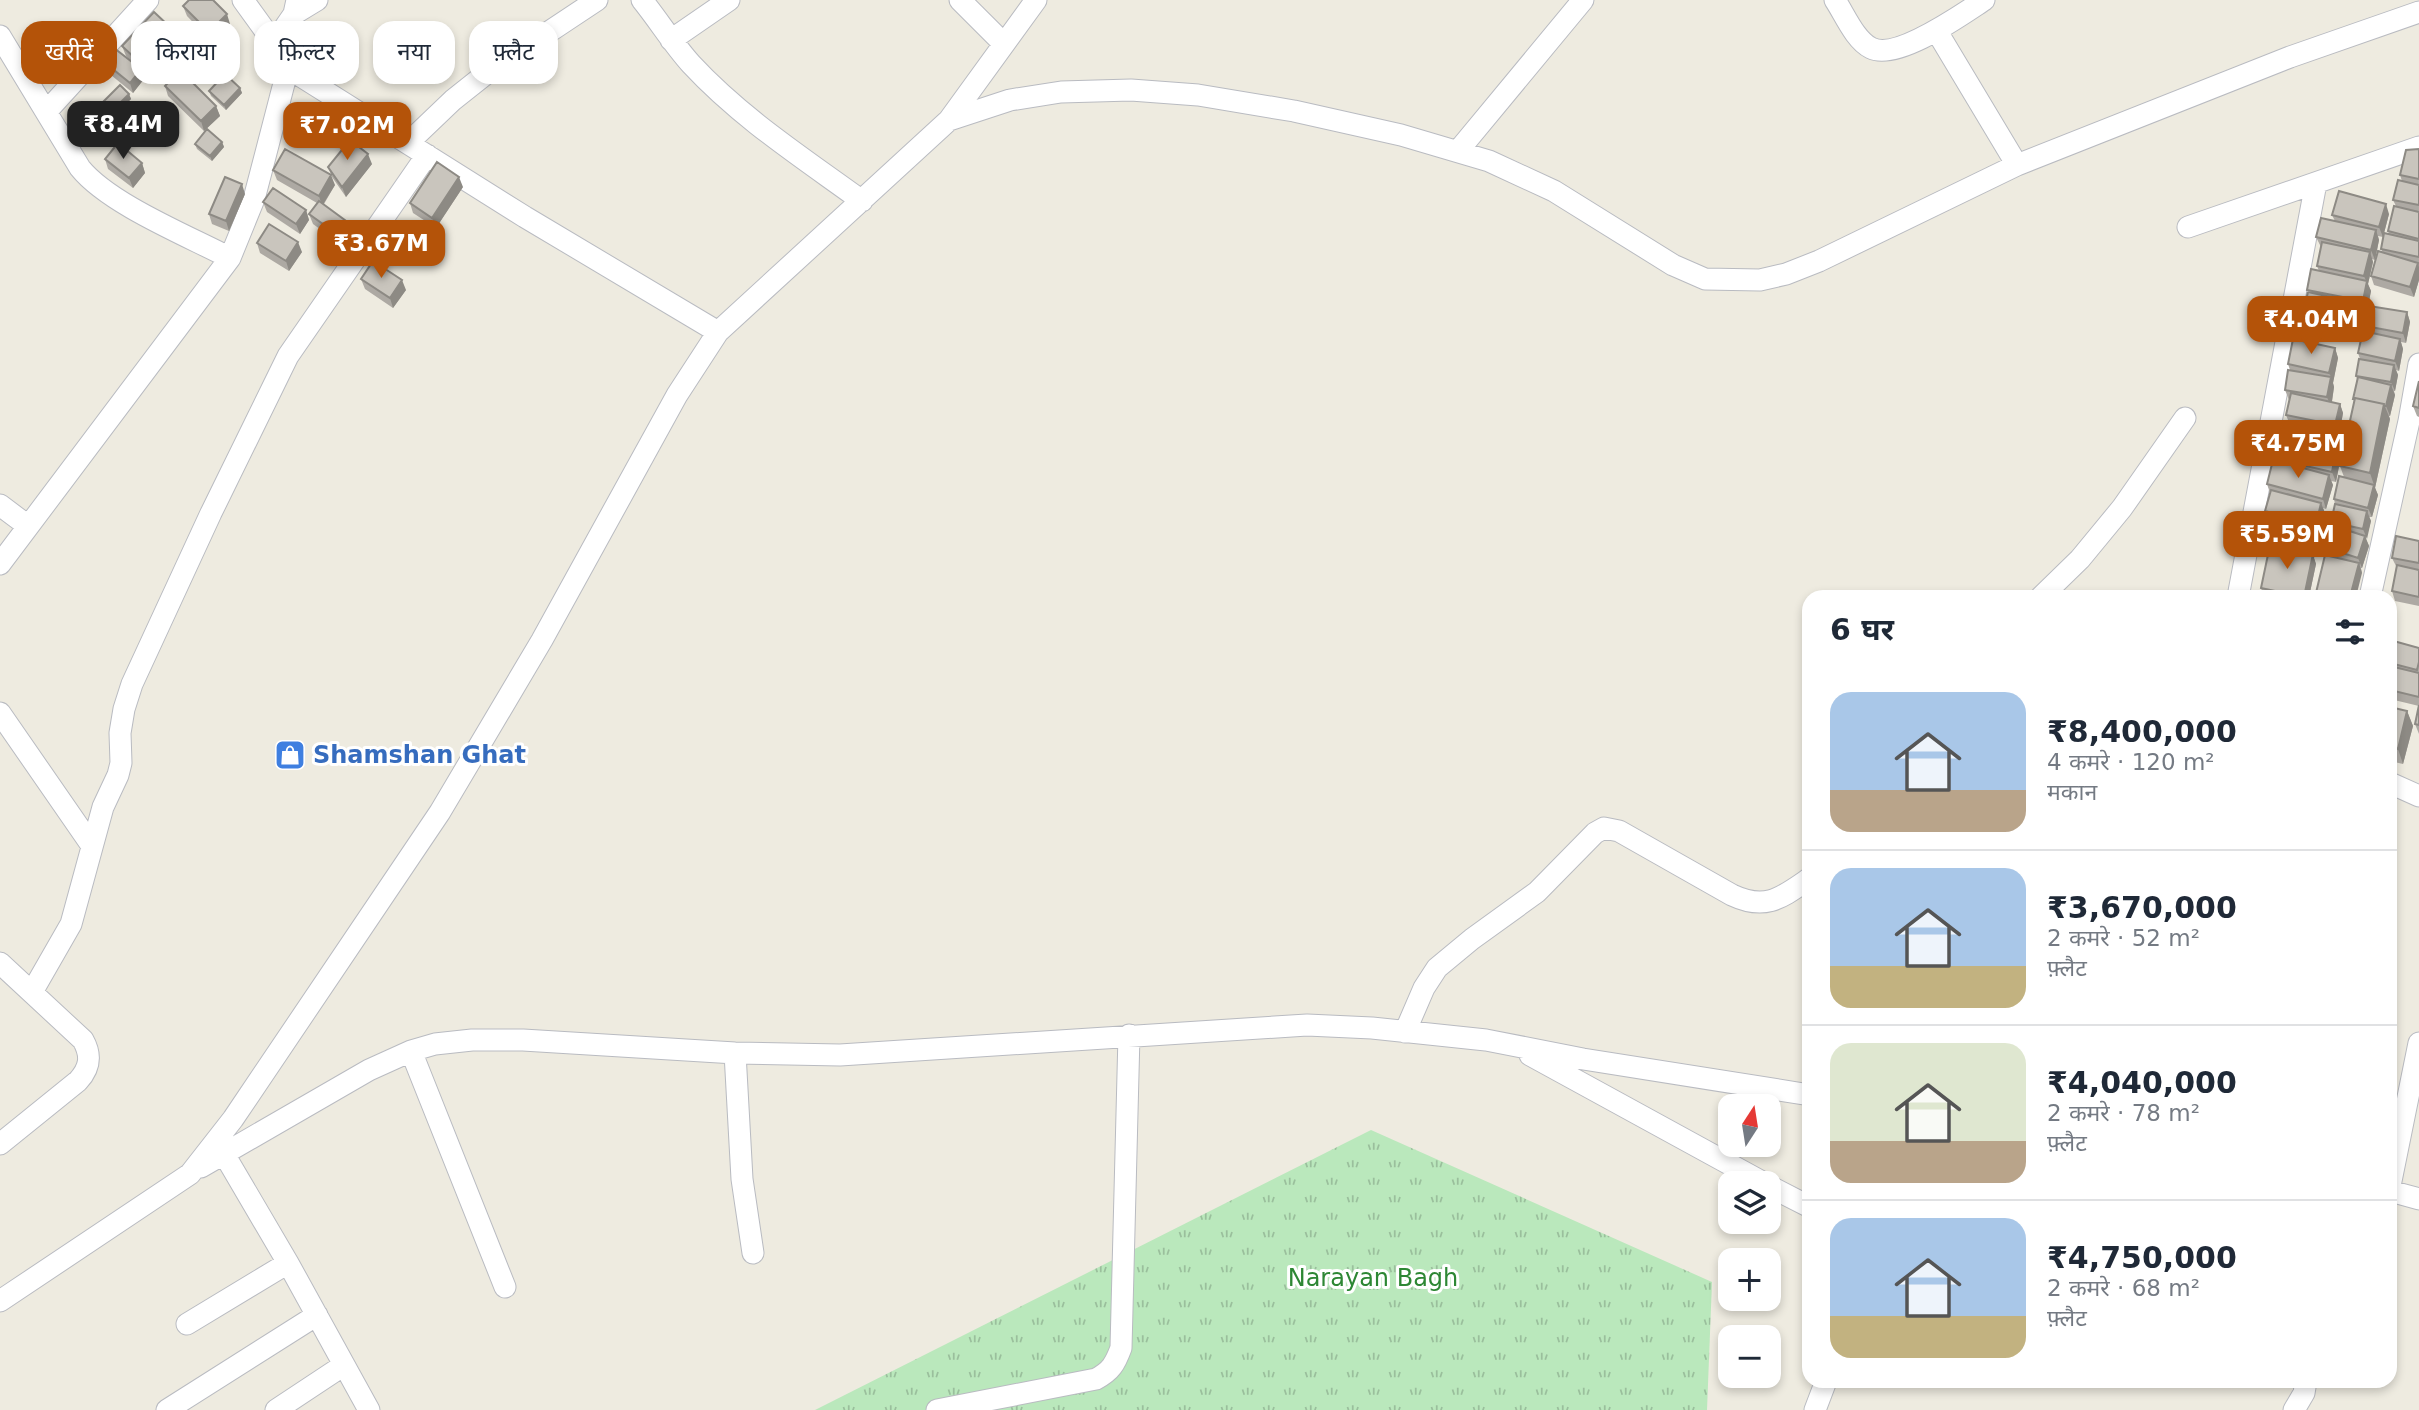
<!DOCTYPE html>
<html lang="hi">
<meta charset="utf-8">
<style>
:root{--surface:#fff;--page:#f6f6f7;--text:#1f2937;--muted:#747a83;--line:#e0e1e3;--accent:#b45309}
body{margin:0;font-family:"DejaVu Sans","Noto Sans Devanagari",sans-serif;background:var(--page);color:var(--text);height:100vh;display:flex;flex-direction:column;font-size:26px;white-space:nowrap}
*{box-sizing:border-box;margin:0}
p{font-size:23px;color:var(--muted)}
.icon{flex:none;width:38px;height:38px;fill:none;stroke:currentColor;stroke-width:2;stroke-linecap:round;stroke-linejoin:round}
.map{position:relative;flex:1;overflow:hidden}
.details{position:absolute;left:1802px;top:590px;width:595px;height:798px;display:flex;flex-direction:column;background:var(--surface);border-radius:21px;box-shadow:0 4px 10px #0003}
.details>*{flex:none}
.guide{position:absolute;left:21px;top:21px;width:665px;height:63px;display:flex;gap:14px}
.needle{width:46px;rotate:12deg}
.buttons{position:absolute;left:1718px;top:1094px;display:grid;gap:14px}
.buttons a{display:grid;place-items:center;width:63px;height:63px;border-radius:14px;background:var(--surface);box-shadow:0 4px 10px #0003;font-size:35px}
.price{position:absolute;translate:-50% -60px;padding:0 16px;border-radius:14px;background:var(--accent);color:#fff;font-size:23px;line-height:46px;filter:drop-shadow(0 2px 4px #0008)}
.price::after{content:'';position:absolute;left:50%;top:42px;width:21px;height:16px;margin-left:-10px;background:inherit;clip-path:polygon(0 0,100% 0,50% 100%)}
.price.current{background:#222;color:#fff}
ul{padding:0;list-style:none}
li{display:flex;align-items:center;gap:21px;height:175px;padding:0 28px}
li+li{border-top:2px solid var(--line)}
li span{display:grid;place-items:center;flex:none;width:196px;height:140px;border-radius:21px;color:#555}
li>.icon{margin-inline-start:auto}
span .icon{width:84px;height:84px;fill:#fffc;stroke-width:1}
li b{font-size:30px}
h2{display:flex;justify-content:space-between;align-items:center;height:84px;padding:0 28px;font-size:30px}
.chip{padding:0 24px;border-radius:21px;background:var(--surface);box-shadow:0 4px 10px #0003;font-size:24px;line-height:63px}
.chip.current{background:var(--accent);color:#fff}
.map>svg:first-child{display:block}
</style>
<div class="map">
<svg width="2419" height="1410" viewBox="0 0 2419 1410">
<defs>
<pattern id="park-tufts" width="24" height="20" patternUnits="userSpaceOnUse" patternTransform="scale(1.75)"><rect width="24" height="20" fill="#bae8bc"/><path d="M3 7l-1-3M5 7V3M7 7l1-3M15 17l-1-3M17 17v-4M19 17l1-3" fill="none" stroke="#9abf9c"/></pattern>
</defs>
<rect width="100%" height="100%" fill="#eeebe0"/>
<!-- park -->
<path fill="url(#park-tufts)" d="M1371,1130L1712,1282L1707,1410H815Z"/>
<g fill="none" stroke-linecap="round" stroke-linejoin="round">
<!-- minor casing -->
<g stroke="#b9bbc1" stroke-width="23">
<path id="minor" d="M243,0L274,43
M297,0L294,14L274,43L275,56L288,68L525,217L718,332
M642,0C659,21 673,44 691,64C741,118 803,158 862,201
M960,0L1003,43
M1835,0C1845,15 1855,40 1871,48C1897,61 1961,15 1984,0
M294,14L317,0
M1936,30L2017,165
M0,36L80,168C109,204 188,236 230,258
M671,40L729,0
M46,112L148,0
M949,120L1036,0
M408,143L453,100L487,73L597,0
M1458,151L1583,0
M2188,227L2419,147
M0,505L28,526
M0,564L230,258L254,199L288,68
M2041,597L2080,559L2122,508L2185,418
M2238,597L2316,183
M2370,597L2409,421L2419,364
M0,713L92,846
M2390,783L2419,796
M0,963L83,1040C92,1056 90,1068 78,1081L0,1144
M32,992L71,924L103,807L118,775L121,763L120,733L124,709L132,684L211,513L288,356L427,155
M1405,1032L1424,988L1437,968L1472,939L1537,892L1595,833L1604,828L1619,831L1732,895C1766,911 1781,898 1810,878
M411,1051L505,1287
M735,1053L742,1179L753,1253
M1530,1055L1764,1183
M224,1154L288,1263L369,1410
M201,1167L369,1070L411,1051L435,1044L472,1040H523L735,1053L840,1055L1307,1025L1372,1028L1486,1040L1583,1059L1810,1095
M1769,1186L1810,1207
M2390,1186L2419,1043
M2390,1191L2419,1199
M0,1301L190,1174L233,1119L440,812L542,640L677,395L718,332L949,120L1010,100L1061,92L1131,90L1198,95L1294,111L1401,135L1489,161L1554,191L1673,265L1705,279L1760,280L1786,274L1819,261L2017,165L2290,57L2419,12
M187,1324L288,1263
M167,1410L317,1315
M276,1410L344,1365
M937,1410L1096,1379C1111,1371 1115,1364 1121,1348L1129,1035
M1815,1410L1826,1381
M2294,1410L2304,1393L2306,1381"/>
</g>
<!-- minor -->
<use href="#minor" stroke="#fff" stroke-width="21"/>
</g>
<!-- wall -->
<path fill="#ada9a3" d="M183,6L230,24L212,42L187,16Z
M173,37L142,71L144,79L133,93L106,71L103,61L132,62L126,56L122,46Z
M165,86L216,106L220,116L204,131L168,96Z
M240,88L242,93L226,110L211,96L209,91Z
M129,94L131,99L108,122L99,113L97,108Z
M222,142L224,147L212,161L197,149L195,144Z
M2419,149V280L2414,297L2374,285L2371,276L2383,253L2381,249L2389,234L2388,231L2396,206L2393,200L2402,181L2400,175Z
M105,159L142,163L145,173L133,188L108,169Z
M372,164L346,197L332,177L328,167Z
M273,170L335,185L324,204L361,239L351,252L313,224L309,214L317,203L277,180Z
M463,187L436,228L413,213L410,203Z
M245,194L229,231L212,224L209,214Z
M263,202L306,210L309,220L300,234L267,212Z
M2389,214L2383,237L2378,236L2379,240L2375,260L2372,259L2373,262L2368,284L2371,291L2367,311H2365L2367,314L2363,331L2367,332L2365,326L2407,312L2410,322L2406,343L2401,342L2403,349L2399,371L2396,370L2398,375L2395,391H2394L2395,395L2390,416H2389L2390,419L2375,488L2378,495L2372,517H2369L2371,521L2366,539L2369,546L2362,568H2361L2362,573L2330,556L2327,548L2333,528L2331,522L2335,504L2334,499L2344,477L2340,466L2354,401L2353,399L2357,379L2356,376L2360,359L2358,353L2361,341L2306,328L2302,318L2308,293L2307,290L2319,271L2317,266L2321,247L2316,237L2335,221L2332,215Z
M257,243L302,252L289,271L260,253Z
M361,279L406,290L393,308L365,289Z
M2335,348L2338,358L2333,383L2334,387L2332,402L2340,404L2343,413L2339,435L2290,425L2286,415L2289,400L2285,390L2290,370L2288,364Z
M2419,381V417L2417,416L2413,406Z
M2336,451L2340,461L2336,482L2331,481L2333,485L2326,509L2323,508L2325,513L2319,535L2317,534L2319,539L2314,558L2316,564L2309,597H2258L2263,594L2261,588L2270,547L2266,537L2270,522L2269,521L2265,511L2270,493L2267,484L2275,461V459Z
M2419,541V606L2395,601L2392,591L2397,568L2392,558Z
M2390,640L2419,648V734L2415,724L2419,706L2390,699Z
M2390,707L2407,711L2413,726L2403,764L2390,761Z"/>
<!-- shaded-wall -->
<path fill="#8d8a84" d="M227,14L230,24L212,42L209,32Z
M170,27L173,37L142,71L144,79L133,93L130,83L141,69L138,61Z
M240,88L242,93L226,110L224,105Z
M129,94L131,99L108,122L106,117Z
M216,106L220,116L204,131L201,121Z
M222,142L224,147L212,161L210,156Z
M368,154L372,164L346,197L342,187Z
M142,163L145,173L133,188L129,178Z
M331,175L335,185L322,206L319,196Z
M459,177L463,187L436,228L432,218Z
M242,184L245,194L229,231L226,221Z
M2386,204L2389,214L2383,237L2379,227Z
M306,210L309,220L300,234L296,224Z
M357,229L361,239L351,252L348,242Z
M2376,230L2379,240L2375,260L2371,250Z
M298,242L302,252L289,271L286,261Z
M2370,252L2373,262L2368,284L2371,291L2367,311L2363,301L2367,283L2364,276Z
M2418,263L2419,267V280L2414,297L2410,287Z
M402,280L406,290L393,308L390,298Z
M2363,304L2367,314L2361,341L2357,331Z
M2407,312L2410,322L2406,343L2403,333Z
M2400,339L2403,349L2399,371L2395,361Z
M2335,348L2338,358L2333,383L2334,387L2331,407L2327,397L2331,377L2329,373Z
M2394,365L2398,375L2395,391L2391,382Z
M2391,385L2395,395L2390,416L2386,406Z
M2340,404L2343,413L2339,435L2335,425Z
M2384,404L2390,419L2375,488L2370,473Z
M2336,451L2340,461L2336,482L2332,472Z
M2329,475L2333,485L2326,509L2323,499Z
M2374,485L2378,495L2372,517L2368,508Z
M2321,503L2325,513L2319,535L2316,525Z
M2367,511L2371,521L2367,539L2363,529Z
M2315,529L2319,539L2314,558L2316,564L2309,597H2304L2313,554L2311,548Z
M2365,536L2369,546L2362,568L2358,558Z
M2359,563L2362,573L2356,597H2350Z
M2407,711L2413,726L2403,764L2398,749Z"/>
<!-- building -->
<path fill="#c9c5bd" stroke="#8d8a84" stroke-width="2" d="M189,0H213L227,14L209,32L183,6Z
M154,12L170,27L138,61L122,46Z
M114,48L141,69L130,83L103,61Z
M180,70L216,106L201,121L165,86Z
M225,74L240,88L224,105L209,91Z
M120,85L129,94L106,117L97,108Z
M207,129L222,142L210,156L195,144Z
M350,140L368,154L342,187L328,167Z
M118,143L142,163L129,178L105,159Z
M285,149L331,175L319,196L273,170Z
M2419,149V179L2400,175L2406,150Z
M437,162L459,177L432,218L410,203Z
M225,177L242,184L226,221L209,214Z
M2398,180L2419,185V205L2393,200Z
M273,188L306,210L296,224L263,202Z
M2339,191L2386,204L2379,227L2332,215Z
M319,201L357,229L348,242L309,214Z
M2394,206L2419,212V239L2388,231Z
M2321,218L2376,230L2371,250L2316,237Z
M269,224L298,242L286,261L257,243Z
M2384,233L2419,241V257L2381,249Z
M2322,242L2370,252L2364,276L2317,266Z
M2378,251L2418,263L2410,287L2371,276Z
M373,261L402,280L390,298L361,279Z
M2311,269L2367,281L2363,301L2307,290Z
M2308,292L2363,304L2357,331L2302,318Z
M2369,306L2407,312L2403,333L2365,326Z
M2363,331L2400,339L2395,361L2358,353Z
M2293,339L2335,348L2329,373L2288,364Z
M2359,359L2394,365L2391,382L2356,376Z
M2288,370L2331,377L2327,397L2285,390Z
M2358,377L2391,385L2386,406H2384V404L2355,398L2354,399H2353Z
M2419,381V408L2413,406Z
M2291,393L2340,404L2335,425L2286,415Z
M2355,398L2384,404L2370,473L2340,466Z
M2279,438L2336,451L2332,472L2275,459Z
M2273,460L2329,475L2323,499L2267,484Z
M2339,476L2374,485L2368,508L2334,499Z
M2271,490L2321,503L2316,525L2265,511Z
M2335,504L2367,511L2363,529L2331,522Z
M2271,518L2315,529L2311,548L2266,537Z
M2334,526L2365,536L2358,558L2327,548Z
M2396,536L2419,541V563L2392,558Z
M2270,545L2313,554L2304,597L2261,588Z
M2325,555L2359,563L2350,597H2315Z
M2397,565L2419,570V597L2392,591Z
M2259,593L2281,597H2258Z
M2390,640L2419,648V662L2417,670L2390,663Z
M2390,666L2419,673V697L2390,690Z
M2419,705V725L2415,724Z
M2390,707L2407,711L2398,749L2390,747Z"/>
<!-- icons -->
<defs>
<g id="shop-square" transform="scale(1.575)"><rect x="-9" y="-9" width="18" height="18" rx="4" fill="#3f7fe0" stroke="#fff"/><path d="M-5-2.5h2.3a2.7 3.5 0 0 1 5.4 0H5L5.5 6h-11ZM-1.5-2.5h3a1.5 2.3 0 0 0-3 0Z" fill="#fff"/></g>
</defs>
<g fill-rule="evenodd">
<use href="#shop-square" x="290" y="755"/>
</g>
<g text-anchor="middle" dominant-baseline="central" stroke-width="6" stroke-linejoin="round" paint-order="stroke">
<!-- shop labels -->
<g font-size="24" font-weight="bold" fill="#366cbe" stroke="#fff" text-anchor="start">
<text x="313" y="755">Shamshan Ghat</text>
</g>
<!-- park labels -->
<g font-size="24" fill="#2d8734" stroke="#fff">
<text x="1373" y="1278">Narayan Bagh</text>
</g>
</g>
</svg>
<div class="buttons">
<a><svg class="needle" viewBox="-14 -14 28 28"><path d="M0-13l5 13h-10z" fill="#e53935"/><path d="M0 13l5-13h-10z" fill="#747a83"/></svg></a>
<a><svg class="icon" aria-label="layers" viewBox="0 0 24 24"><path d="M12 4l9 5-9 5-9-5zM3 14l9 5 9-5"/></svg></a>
<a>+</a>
<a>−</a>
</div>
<b class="price current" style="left:123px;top:161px">₹8.4M</b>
<b class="price" style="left:347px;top:162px">₹7.02M</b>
<b class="price" style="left:381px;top:280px">₹3.67M</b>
<b class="price" style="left:2311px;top:356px">₹4.04M</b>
<b class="price" style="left:2298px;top:480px">₹4.75M</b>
<b class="price" style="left:2287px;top:571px">₹5.59M</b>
<div class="guide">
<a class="chip current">खरीदें</a>
<a class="chip">किराया</a>
<a class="chip">फ़िल्टर</a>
<a class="chip">नया</a>
<a class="chip">फ़्लैट</a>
</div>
<section class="details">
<h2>6 घर<svg class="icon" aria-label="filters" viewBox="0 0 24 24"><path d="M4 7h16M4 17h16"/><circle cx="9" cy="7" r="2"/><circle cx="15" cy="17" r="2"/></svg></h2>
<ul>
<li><span style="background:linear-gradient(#a9c7e8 70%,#b9a48a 0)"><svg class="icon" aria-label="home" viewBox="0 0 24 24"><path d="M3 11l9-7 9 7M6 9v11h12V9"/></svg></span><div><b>₹8,400,000</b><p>4 कमरे · 120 m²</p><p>मकान</p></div></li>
<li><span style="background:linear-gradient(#a9c7e8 70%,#c2b280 0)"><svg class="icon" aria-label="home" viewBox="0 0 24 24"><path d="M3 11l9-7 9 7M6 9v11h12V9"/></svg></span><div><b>₹3,670,000</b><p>2 कमरे · 52 m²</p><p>फ़्लैट</p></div></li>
<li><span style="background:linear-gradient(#dfe7d0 70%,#b9a48a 0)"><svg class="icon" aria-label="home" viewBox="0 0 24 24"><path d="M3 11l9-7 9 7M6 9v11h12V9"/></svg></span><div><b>₹4,040,000</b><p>2 कमरे · 78 m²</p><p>फ़्लैट</p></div></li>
<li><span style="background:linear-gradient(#a9c7e8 70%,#c2b280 0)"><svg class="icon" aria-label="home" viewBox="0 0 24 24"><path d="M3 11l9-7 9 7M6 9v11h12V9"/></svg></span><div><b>₹4,750,000</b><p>2 कमरे · 68 m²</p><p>फ़्लैट</p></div></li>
</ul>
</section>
</div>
